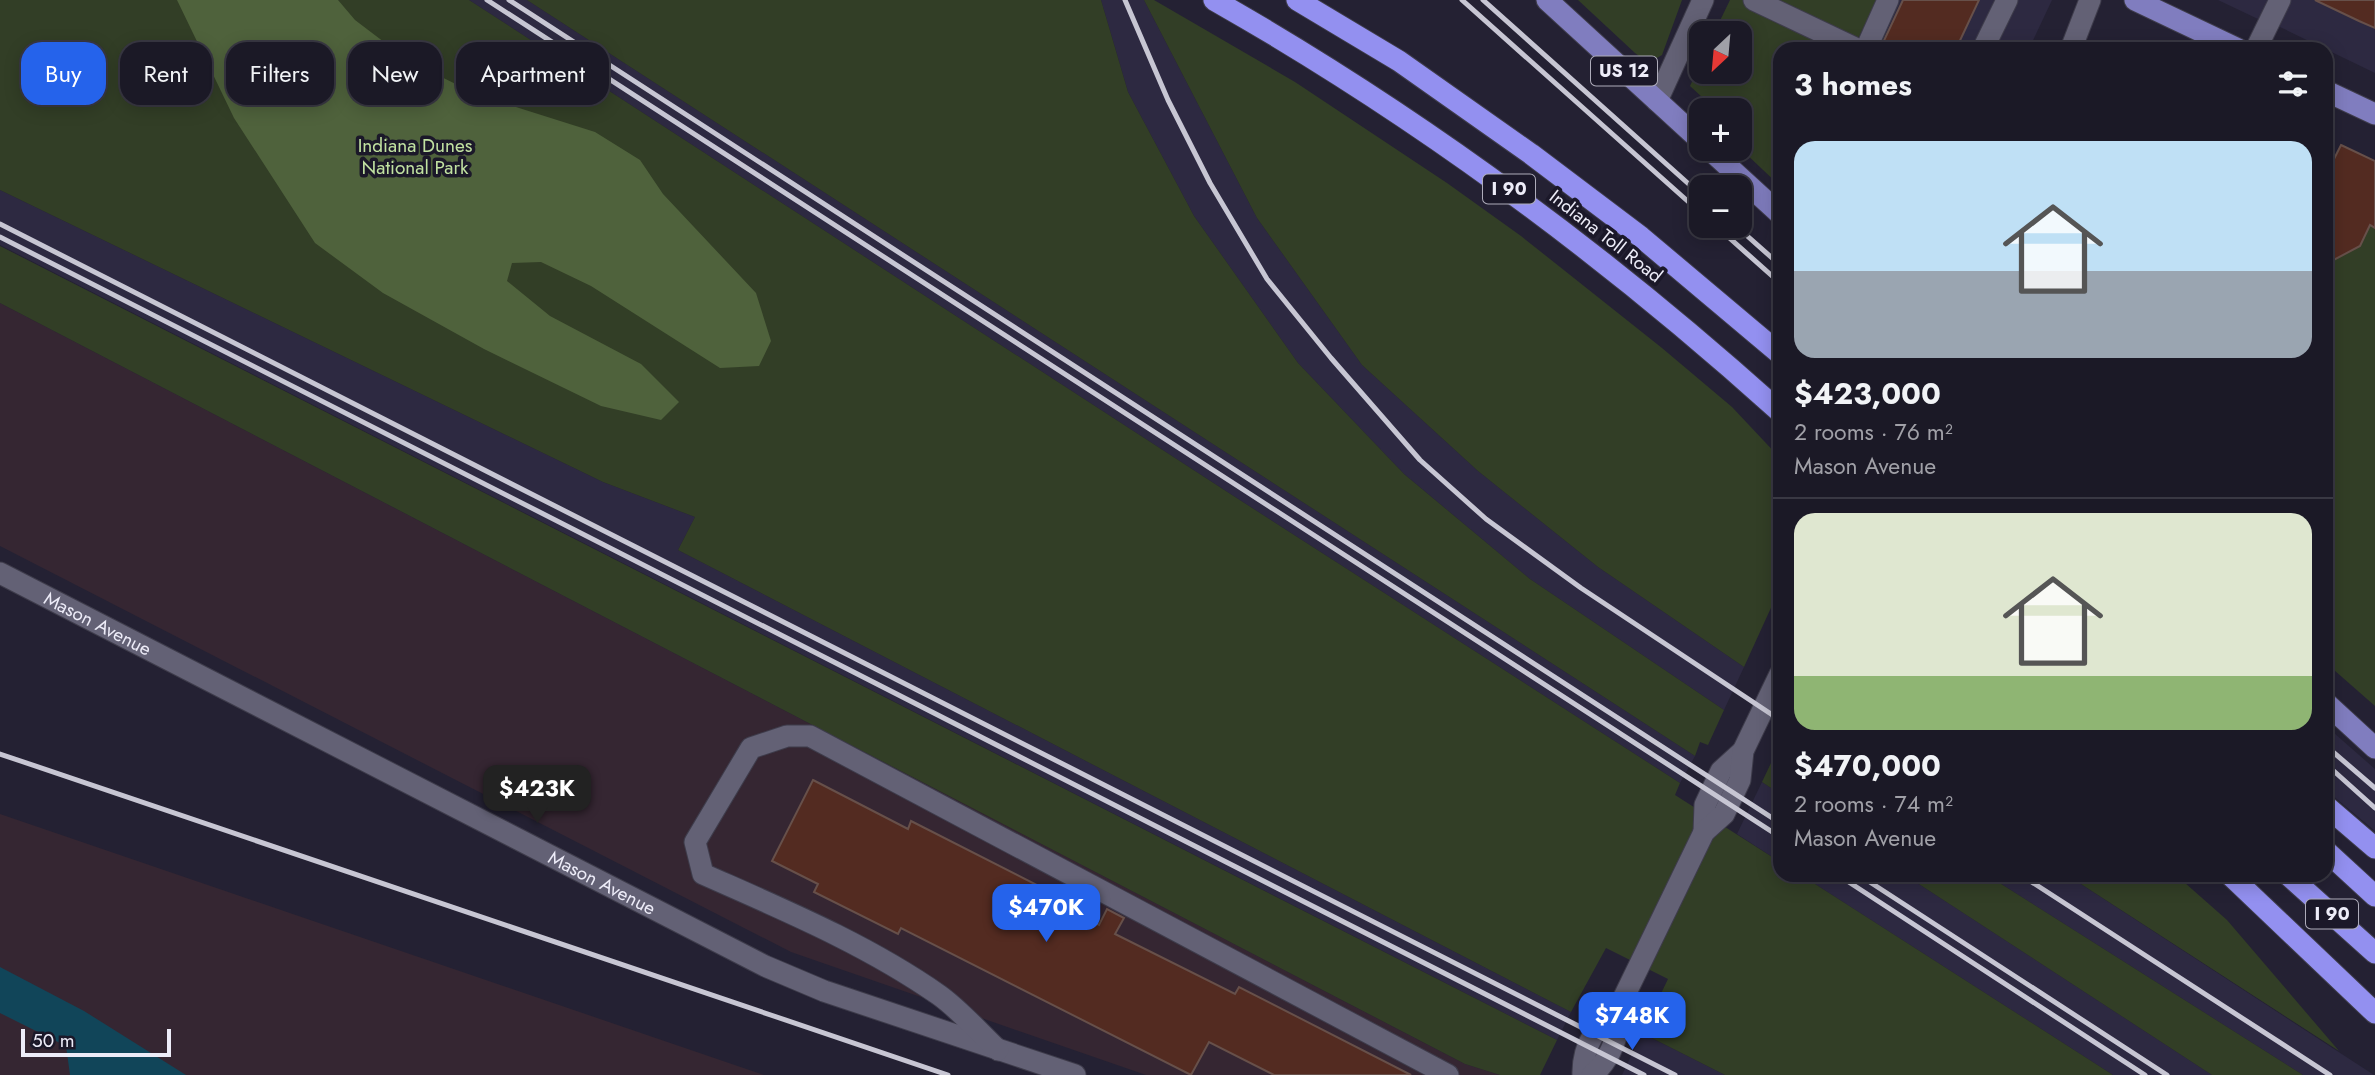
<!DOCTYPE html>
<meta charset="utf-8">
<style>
:root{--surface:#1b1926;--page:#282632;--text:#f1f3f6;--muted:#a0a0a7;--line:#393843;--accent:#2563eb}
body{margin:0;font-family:Jost,sans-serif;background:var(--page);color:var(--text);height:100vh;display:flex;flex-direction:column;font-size:26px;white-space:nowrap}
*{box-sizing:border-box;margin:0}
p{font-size:23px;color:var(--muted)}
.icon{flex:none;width:38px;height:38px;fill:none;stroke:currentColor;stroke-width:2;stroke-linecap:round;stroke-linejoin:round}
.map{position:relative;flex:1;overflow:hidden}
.side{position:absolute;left:1773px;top:42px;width:560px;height:840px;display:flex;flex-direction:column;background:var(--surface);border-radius:21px;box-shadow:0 4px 18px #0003,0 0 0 2px var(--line)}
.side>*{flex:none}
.hud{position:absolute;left:21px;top:42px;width:665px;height:63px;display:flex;gap:14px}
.needle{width:46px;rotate:206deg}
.controls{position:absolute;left:1689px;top:21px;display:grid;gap:14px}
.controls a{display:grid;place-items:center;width:63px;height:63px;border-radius:14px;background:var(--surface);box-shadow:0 4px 18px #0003,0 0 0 2px var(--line);font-size:35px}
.scale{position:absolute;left:21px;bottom:18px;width:150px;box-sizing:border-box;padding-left:7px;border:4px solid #edecf8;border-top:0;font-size:19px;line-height:24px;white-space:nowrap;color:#edecf8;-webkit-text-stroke:5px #1b1829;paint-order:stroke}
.price{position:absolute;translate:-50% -60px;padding:0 16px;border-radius:14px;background:var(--accent);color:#fff;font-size:23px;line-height:46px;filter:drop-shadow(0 2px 4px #0008)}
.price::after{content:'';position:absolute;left:50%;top:42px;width:21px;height:16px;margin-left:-10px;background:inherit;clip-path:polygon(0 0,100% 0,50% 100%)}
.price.selected{background:#222;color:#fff}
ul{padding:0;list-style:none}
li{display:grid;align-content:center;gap:14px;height:371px;padding:0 21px}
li+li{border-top:2px solid var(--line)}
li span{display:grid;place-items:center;height:217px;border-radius:21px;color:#555}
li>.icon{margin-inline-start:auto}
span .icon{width:126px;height:126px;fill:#fffc;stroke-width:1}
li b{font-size:30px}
h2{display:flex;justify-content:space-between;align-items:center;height:84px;padding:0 21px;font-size:30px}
.chip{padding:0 24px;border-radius:21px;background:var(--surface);box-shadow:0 4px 18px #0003,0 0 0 2px var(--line);font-size:24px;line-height:63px}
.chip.selected{background:var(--accent);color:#fff}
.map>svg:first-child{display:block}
</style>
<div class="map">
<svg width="2375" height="1075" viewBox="0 0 2375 1075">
<rect width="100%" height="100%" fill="#242133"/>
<!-- built -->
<path fill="#2d2941" d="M469,0H527L1695,756L1680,783L1232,495Z
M1101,0H1144L1257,218L1362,365L1478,471L1598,567L1744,667L1724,710L1530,579L1404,474L1298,363L1194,216L1128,92Z
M1877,0H2052L2029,49H1853Z
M2218,0H2270L2258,19Z
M2287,0H2375V73L2280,27L2282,12Z
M0,190L603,482L695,517L678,550L1571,1012L1557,1040L0,245Z
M2326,726L2375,769V831L2326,790Z
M1762,782L1780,794V862L1737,834Z
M1801,875H1905L2212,1075H2113Z
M1987,875H2067L2374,1075H2303Z
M1642,1033L1725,1075H1622Z"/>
<!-- industrial -->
<path fill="#352632" d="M0,303L1465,1064L1500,1075H1146L791,952L0,546Z
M0,814L764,1075H0Z"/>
<!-- green -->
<path fill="#323e26" d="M0,0H469L1232,495L1680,783L1675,795L1780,862V875H1801L2113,1075H1725L1642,1033L1668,979L1606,948L1571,1012L678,550L695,517L603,482L0,190Z
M527,0H1101L1128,92L1194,216L1298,363L1404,474L1530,579L1724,710L1708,745L1700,742L1695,756Z
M1144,0H1154L1295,82L1447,183L1521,236L1662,348L1732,407L1780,458V588L1744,667L1598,567L1478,471L1362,365L1257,218Z
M1578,0H1682L1662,55C1652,62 1645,61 1635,53Z
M1730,0H1877L1853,49H1780V186L1743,151L1751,143L1740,132V110H1716L1690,86L1701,62V72H1740V33H1714Z
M2370,225L2375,228V706L2326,663V264L2360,246Z
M0,246L1557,1040L1540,1075H1500L1465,1064L0,303Z
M1780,744V794L1762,782Z
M1905,875H1987L2303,1075H2212Z
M2067,875H2176L2227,920L2339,1051Z"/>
<!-- forest -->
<path fill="#4f623c" d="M177,0H338L355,20L409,61L478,95L595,132L640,160L663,194L756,293L771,341L759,366L720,368L591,286L541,262L512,263L507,281L550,316L641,364L679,402L661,420L601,406L484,349L383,293L315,243L234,118Z"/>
<!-- water -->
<path fill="#114559" d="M0,967L84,1011L186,1075H70L66,1046L0,1013Z"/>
<!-- building -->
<path fill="#532b21" stroke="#67504a" stroke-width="2" d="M1903,0H1979L1956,49H1880Z
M2315,0H2375V28L2359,21Z
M2341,145L2375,161V228L2370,225L2360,246L2326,264V161L2332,163Z
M813,780L908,829L911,821L1072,903L1069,909L1099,925L1107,909L1124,918L1115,934L1235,994L1239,987L1411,1075H1274L1209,1042L1191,1075L901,928L898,934L814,892L818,884L772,861Z"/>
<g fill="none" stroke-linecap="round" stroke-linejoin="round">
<!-- minor casing -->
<g stroke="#3e3c4b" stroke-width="23">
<g id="minor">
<path d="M1754,0L1857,49"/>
<path d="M1866,49L1888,0"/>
<path d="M1983,49L2007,0"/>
<path d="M2071,49L2090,0"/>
<path d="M2256,49L2280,0"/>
<path d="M1657,101L1703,0"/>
<path id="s1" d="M0,573L765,966L824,991L1075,1075"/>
<path d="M1704,832L1705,805L1721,771L1743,751"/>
<path d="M998,1050C979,1032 960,1010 939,995C866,944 784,910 703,874L695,842L751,748L787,736H810L1448,1075"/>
<path d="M1583,1075C1582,1044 1599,1022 1621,1003"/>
<path d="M1592,1075C1613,1058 1620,1029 1621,1003L1704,832L1724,814L1740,780L1743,751L1780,674"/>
</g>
</g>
<!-- major casing -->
<g stroke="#3e3c4b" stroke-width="23">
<path id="major" d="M1547,0L1701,141
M2135,0L2238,49
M2326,91L2375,114
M1709,149L1780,214
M2326,703L2375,748"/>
</g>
<!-- highway casing -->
<g stroke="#3e3c4b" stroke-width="23">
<path id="highway" d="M1214,0C1418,116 1606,255 1780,412
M1297,0L1399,61L1531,154L1641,237L1780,354
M2326,806L2375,848
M2326,851L2375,896
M2230,875L2375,1013
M2288,875L2375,953"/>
</g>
<!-- minor -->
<use href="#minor" stroke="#636175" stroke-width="21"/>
<!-- major -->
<use href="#major" stroke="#807dbf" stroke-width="21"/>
<!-- highway -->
<use href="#highway" stroke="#9390f0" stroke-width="21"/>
<!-- rail -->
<path stroke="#c7c6d3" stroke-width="5" d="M487,0L1780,837
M509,0L1780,823
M1125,0L1168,100L1210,183L1267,279L1331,358L1420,460L1486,519L1581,588L1780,720
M1462,0L1701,213
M1483,0L1701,195
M0,224L1675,1075
M1716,226L1780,283
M1736,226L1780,265
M0,237L1644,1075
M2326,746L2375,788
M0,754L948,1075
M2326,764L2375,808
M1838,875L2145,1075
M1859,875L2167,1075
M2021,875L2330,1075"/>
</g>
<g text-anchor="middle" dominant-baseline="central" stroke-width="7" stroke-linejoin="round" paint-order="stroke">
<!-- shield labels -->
<g fill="#1b1829" stroke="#aeacba" stroke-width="2">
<rect x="1591" y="56.5" width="66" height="29" rx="5"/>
<rect x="1483" y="174.5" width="52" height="29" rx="5"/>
<rect x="2306" y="899.5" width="52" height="29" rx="5"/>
</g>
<g font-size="18" font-weight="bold" fill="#edecf8">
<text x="1624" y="71">US 12</text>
<text x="1509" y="189">I 90</text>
<text x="2332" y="914">I 90</text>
</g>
<!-- park labels -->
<g font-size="19" fill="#c1e2a1" stroke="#1b1829">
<text x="415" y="145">Indiana Dunes<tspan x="415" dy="22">National Park</tspan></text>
</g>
<!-- street labels -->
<g font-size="19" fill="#edecf8" stroke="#1b1829">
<text transform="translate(1606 236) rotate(38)">Indiana Toll Road</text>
<text stroke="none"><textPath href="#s1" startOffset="110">Mason Avenue</textPath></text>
<text stroke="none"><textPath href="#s1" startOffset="677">Mason Avenue</textPath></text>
</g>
</g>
</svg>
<div class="controls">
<a><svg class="needle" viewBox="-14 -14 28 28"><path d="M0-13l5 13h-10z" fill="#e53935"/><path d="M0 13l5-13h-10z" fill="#a0a0a7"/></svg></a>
<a>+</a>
<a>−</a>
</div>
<div class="scale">50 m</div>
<b class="price selected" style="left:537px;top:825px">$423K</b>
<b class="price" style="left:1046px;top:944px">$470K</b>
<b class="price" style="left:1632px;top:1052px">$748K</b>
<div class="hud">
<a class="chip selected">Buy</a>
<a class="chip">Rent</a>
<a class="chip">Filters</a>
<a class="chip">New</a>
<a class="chip">Apartment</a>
</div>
<section class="side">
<h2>3 homes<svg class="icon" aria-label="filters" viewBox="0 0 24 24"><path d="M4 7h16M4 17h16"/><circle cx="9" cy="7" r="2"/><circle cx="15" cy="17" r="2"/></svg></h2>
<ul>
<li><span style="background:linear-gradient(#bfe0f5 60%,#9aa5b1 0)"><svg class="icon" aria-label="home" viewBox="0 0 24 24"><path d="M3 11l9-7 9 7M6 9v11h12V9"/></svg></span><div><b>$423,000</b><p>2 rooms · 76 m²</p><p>Mason Avenue</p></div></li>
<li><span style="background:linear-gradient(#dfe7d0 75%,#8fb573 0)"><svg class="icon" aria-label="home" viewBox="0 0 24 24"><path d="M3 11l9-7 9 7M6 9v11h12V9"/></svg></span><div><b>$470,000</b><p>2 rooms · 74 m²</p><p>Mason Avenue</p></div></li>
</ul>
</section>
</div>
